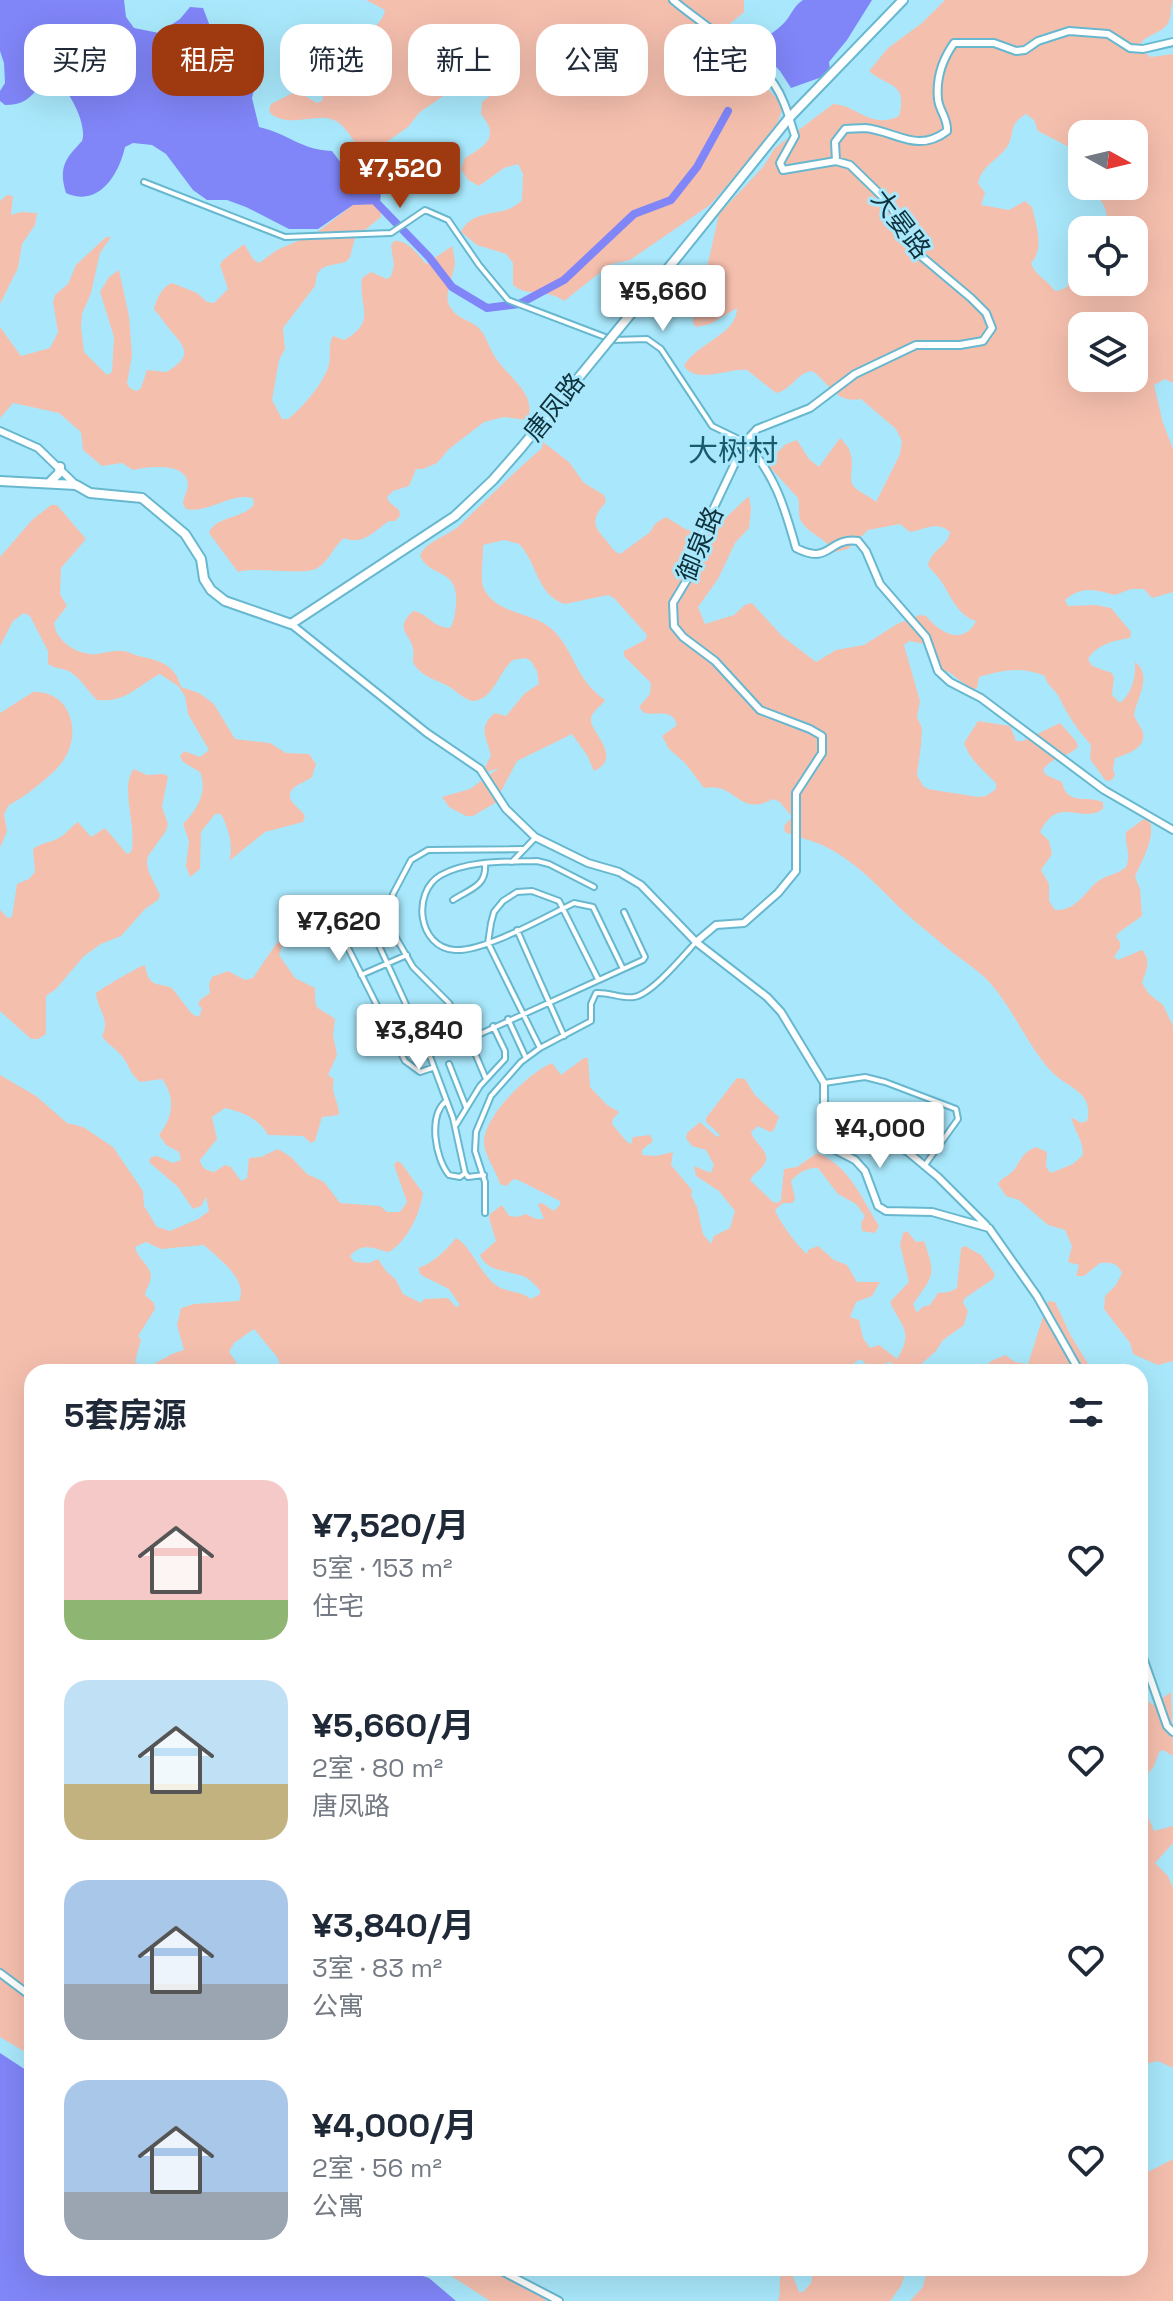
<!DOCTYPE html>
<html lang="zh">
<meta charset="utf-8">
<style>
:root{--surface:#fff;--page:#f6f6f7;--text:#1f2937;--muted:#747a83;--accent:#9f3910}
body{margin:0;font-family:"Space Grotesk","Noto Sans SC",sans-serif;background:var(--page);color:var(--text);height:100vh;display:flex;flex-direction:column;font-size:30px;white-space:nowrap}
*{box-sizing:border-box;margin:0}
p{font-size:26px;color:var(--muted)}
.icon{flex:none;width:44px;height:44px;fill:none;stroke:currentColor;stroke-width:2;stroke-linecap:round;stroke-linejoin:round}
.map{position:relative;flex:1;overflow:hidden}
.panel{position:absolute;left:24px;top:1364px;width:1124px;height:912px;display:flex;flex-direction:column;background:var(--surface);border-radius:24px;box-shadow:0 8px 32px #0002}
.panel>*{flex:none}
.banner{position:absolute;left:24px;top:24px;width:1126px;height:72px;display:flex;gap:16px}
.needle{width:52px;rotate:98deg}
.tools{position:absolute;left:1068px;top:120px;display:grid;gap:16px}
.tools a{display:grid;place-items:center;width:80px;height:80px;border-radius:16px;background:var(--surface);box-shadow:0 8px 32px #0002;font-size:40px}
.price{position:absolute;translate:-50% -68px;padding:0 18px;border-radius:8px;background:#fff;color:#222;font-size:26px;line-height:52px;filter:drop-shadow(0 2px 4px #0008)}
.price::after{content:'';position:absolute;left:50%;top:48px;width:24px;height:18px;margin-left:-12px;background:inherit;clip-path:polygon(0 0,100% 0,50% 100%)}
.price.current{background:var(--accent);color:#fff}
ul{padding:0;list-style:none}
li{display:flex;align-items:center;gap:24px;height:200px;padding:0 40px}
li span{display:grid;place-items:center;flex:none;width:224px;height:160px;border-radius:24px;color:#555}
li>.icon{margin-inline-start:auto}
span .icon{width:96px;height:96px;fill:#fffc;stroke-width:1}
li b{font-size:34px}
h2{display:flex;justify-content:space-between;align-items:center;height:96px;padding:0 40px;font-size:34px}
.pill{padding:0 28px;border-radius:24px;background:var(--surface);box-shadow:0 8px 32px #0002;font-size:28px;line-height:72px}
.pill.current{background:var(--accent);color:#fff}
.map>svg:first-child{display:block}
</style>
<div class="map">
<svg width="1173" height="2301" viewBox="0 0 1173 2301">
<rect width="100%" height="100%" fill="#a9e8fc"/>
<!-- green -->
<path fill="#f5bfae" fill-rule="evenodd" d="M366,0H744V12L715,36L716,42L732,56L743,60L756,81L768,89L777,99L782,110L775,130L710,205L630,260L611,264L564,301C547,288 529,298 513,285V263L506,254L477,245L461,232C473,206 506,219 522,200L523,174L518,164L504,168L479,186L468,180L461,169L465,158C484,146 501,138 481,114L482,102L514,78C515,69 507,55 499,50L477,65L458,86L420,112L408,127L365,157C357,147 347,127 336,121C318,111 292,129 271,114L269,110L271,104L297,91L317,103L322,101C327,73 344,93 360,92L361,87C356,78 351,72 344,65C332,54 312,49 322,29L327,28C342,48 381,33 385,10Z
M945,0H1173C1169,9 1173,20 1165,27C1155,36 1145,34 1138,48L1151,57L1173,54V383L1165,379L1154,385L1163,423L1173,449V592L1152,598L1144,589H1131L1115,595C1096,590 1082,585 1065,600L1068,606L1096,605L1111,608L1131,632L1130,638C1115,640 1096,645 1088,659L1092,666L1112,673L1114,678L1112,695L1120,703C1132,693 1136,677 1135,662C1153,676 1137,697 1134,715C1136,721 1142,728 1143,733C1146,749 1126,754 1115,758L1113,769L1115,775L1112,780L1106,781L1090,759L1091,745C1077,729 1068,716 1059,697C1055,689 1047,686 1045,676C1021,666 1003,670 979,677L977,688L972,690L949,672L938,670C929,646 934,645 909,641L904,645L920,701L917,717L922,728L921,745L917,775L923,786L928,789L978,797L986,796L996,789V783C984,771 969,759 964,743L978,721L1010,726L1016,741H1023L1060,723L1076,741L1078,747C1067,758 1052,756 1043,770L1046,775L1062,782C1067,806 1085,795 1103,802V809C1081,825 1059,794 1040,832L1049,841L1052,854L1041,870L1049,884V901L1055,910C1076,911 1084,893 1097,882C1105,875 1117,875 1126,867C1132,853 1124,845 1126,832L1148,816C1158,837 1142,858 1135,877L1140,889L1142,916L1118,933L1116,937L1120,942V948L1114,957L1118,960L1142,950C1152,961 1146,970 1142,983L1149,994L1163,1005L1173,1026V1361L1158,1365L1133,1354L1130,1343L1104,1309L1105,1296L1116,1285L1122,1273C1118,1263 1111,1262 1100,1263L1084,1276H1076L1079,1265L1068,1262L1072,1246L1065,1230L1048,1225L1019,1200L1006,1196L998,1184C1002,1177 1007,1177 1013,1171C1022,1160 1020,1154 1036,1147L1047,1152L1046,1167L1051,1173L1073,1164L1082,1156C1086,1145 1074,1130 1071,1117L1081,1123L1087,1121C1095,1091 1066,1088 1051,1071C1030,1048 1016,1016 996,990C981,970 960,960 941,943C925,929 906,915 891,899C872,880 854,862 830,849C816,841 800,838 785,832L784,826L792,817L780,802L773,799C737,818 738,782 704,788L685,763L669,749L662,736L677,725C672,708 658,716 644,713L639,707L650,694L651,683L624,656V651L645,640L647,635L614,598L608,595L565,604C537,596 537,562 519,544L504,540L483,545C484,557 479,578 484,589C497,615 534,612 553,630C575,652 575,679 605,700C601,707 590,712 591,721C592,733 623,758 594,771L587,755L572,734L517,761L495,803L473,816H466L449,807L442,797L470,789L499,768L487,772L485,767L491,756C488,739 476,728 495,713L506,716L525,693L539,684L537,671L531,661L525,658L513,660C499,671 495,697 475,701C466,702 456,690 448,686C437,680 425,678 416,667C410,660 415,657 413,649C411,634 393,630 413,611C428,613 433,628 450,628C455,621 455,612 456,603C459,567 428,578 420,555C429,539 447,537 460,525C487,499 513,473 542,448L543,442L569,462L584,483L604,495L606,502C593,517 591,524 605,539C611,545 611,550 620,554L649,533L656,523L666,517L687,530L698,531L721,522L749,496L751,509L749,528L735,543L718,579L698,607L705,624L734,615L745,605L752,603L782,636L816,662L836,650L864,645L897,624L920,615L926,616C939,632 963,647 976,621C957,615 951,596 941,581C937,575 932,571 928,566C930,550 948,547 950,532C936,520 924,530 910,532L900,524L868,530L848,549L835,552C826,538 806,533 800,519C798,513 800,505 798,498L766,463L786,444L797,440L809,459L819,467L840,438C862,457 845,477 854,487C860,493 870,496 876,502L900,454L902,441L896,429L861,399C835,404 830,383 812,371C796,373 792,390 776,393L747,370C727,368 698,385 684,366C696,343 737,335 737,308L710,324L696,327L693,323L694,295L708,263L719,214L763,167L775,148L833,104C857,105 871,130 899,116C908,81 888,88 869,71L888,48L922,23ZM1026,114L1034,120L1038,131L1071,148L1082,162V134H1134V186H1085L1087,192C1107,199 1106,212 1109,230H1134V282H1082V264L1070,277L1067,287L1058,291L1054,290C1047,280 1034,274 1031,263C1045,248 1036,225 1032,207L1025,201L1009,210L981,205L985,193L978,183C982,165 997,161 1007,147C1016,133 1007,125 1026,114ZM1082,326H1134V378H1082Z
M7,195L13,196L11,215L21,212L37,213L35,225L22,244L18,268L0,304V201Z
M371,202L380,204L381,217L355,238L350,257L346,262L327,266L321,269L317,274L315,286L283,328L285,349L279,360L272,400L282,419H288C303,407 321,386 328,368C332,357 327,347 333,336L344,340C378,321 358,307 362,278L371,272L387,279L391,276L394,265L391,246L394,241C409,240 417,254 426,264L452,246C453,252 455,258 455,264C453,277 443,295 450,307C457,318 466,319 475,325C486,332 488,347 495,357C506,375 539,395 527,420L504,417L484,422L449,449L437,463L423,469H416L409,486L393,491L387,497L389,502L399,510L400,516L395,521H389C374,531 363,546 344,538C334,546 330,559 319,567C307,577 256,566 238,572L209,533C216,515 243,520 254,504L253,498C231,492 208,514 186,509L183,504C183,498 188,491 188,485C187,461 147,467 133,470L122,463L102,466L83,450L81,432L59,413L13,403L0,418V327L21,356L50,348L58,332L53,302L55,295L68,284L76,265L106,237H111L100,253L91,293L82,314L81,327L84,352L107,375L112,372L114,337L100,292L109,277L119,270L129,316L132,355L127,384L131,389L137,391L141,388L147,370L166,372C192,357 187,349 171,331C165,324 160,316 154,309C156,299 162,287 172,283L197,293L207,302L214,303L228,289L220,265L223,260L244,244L253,259L259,263L277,250L316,233L353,205Z
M51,505H57L86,539L61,568L60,594L67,606L54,623C56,642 79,656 97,654C105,653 113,650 122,651C129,651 133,655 139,656C160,661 175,664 181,687L199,693L214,704L235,739L270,743L286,753L309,754L316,764L312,777C305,783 285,787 291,800C294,806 301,809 305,816L303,822L265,832L229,861C234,846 228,827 221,814H215L201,832L200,869L190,877L186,866L189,841L183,824C197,810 208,792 200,772L183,762L180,756L184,751L200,757L209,750L188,714L185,696L178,686L160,674C137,686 126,703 97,700C88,692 83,681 73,674C65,667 56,670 48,664V651L30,616L24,613L13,621L0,646V557L32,520Z
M33,692C70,690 83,732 63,761C53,775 25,797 9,805L4,814L7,831L0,848V713Z
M134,769L147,775L163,774L168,776L162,807L168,824L166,831L148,856L147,862L148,870L160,895L158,900L145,909L121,936L101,944L84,956L56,989L46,996V1034L38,1039H31L0,1011V910L8,918L12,917L17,884L29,879L35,872L33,849C41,843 48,843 57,839C66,835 71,826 78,822L91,837L105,828L127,854L131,852C138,829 119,786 134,769Z
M285,938L279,955L295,978L315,988C315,1013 316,1005 335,1019L333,1035L337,1055L328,1075L334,1079C330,1094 339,1100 339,1115L322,1117L315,1141L311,1143L303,1136L268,1135C259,1119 243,1112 225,1108L212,1117L217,1139L200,1160C201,1168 207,1171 214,1172L225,1165L231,1167L241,1181L247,1178L249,1158L261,1157L278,1149L291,1157L307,1174L324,1182L340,1203L380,1206L387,1212H400L407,1202L394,1165L397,1161L401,1163L423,1193C420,1214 408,1240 389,1252C374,1249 363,1241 350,1256L354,1262L369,1263L378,1259L386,1271L396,1280L403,1294L421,1303L424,1299L448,1298L456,1307L460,1305L449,1289L421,1275L418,1268C434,1263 447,1249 456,1238C471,1246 480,1274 497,1286C508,1293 520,1290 531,1299L540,1294V1290C536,1286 530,1279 525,1277C510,1270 487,1273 480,1255L496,1241L489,1218L490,1214L502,1205L509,1216L517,1217L526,1214L536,1219H544L538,1204L542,1203L554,1211L560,1205V1201L518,1180L514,1179L506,1186L500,1184C496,1170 485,1157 484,1143C483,1117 529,1072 552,1063L561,1075L584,1058H588L590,1087L607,1105L619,1112L613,1119L612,1124L627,1142L631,1144L633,1137L650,1135L653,1141L642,1150V1155L656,1156L673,1152L671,1165L692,1190L691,1195L697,1207L703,1234L711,1244L714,1236L730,1228L735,1211L719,1191L696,1176L694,1166L711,1173L714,1165L706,1150L692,1146L686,1138L687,1133L700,1122L717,1137L720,1135L706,1122V1118L737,1078L745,1079L755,1095L779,1117L774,1130L770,1132L758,1126L751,1132C754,1144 774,1153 763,1166C758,1172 753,1174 750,1180L773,1202L778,1203L781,1200L784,1169L797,1167L817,1153C849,1165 862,1199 879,1226L875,1233L862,1231L861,1223L865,1216L856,1204L838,1194L818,1168C807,1167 798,1173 791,1181L795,1198L793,1203H783L775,1210C779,1221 798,1247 807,1254L808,1250L818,1246L834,1260L847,1265L857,1282H880L872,1296L856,1302L850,1317L859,1320L863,1338L870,1348L879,1345L897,1359C915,1330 900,1326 890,1302L909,1282L900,1245L903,1233L907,1231L916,1242L924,1241C936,1275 934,1275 913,1304L917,1313L922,1307L930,1305L938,1293L949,1292L957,1288L961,1248L965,1246L981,1255L995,1274L993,1279L965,1298L963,1303L968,1311L964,1325L943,1340L936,1351L912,1372H897L891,1362L886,1363L880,1371L873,1372L862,1360H858L844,1372H282L278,1358L254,1329L234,1343L229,1352L236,1362V1372H32V2056L0,2037V1075L36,1096L67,1123L83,1127L113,1147L143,1191L144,1206L157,1227L170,1231L198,1219L209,1211L206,1197L201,1206L193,1209L178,1187L149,1162L151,1157L157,1156L173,1163L181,1160L179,1152L166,1145L159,1135C173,1117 176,1098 162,1079L140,1082C128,1071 129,1064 121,1055C114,1047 107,1044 102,1036C111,1018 97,1010 96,993C101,989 139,966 145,965C149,988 156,982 172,988L192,1014L199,1017L202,1008L198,1005L200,1000L210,993L209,984L212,977L228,971L245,980L253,978L276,944ZM146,1242L161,1249L204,1245C218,1258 249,1280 239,1301L194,1304L181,1308L177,1325L184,1350L172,1354L147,1368L135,1362L141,1340L138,1336L155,1309L154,1303L145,1295C146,1289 151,1282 151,1276C150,1265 137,1258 135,1247Z
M1048,1301L1055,1302L1071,1336L1093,1372H985C986,1360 996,1360 1005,1355L1015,1362L1028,1364Z
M1140,1686L1149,1702L1153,1705L1171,1692L1173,1756L1163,1750L1159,1752L1154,1766L1140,1784Z
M1140,1798L1154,1831L1173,1826V1843L1155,1863L1168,1876L1173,1888V2068L1158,2061L1149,2063L1146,2067L1145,2084L1140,2088Z
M1173,2159V2301H910L923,2287L927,2268H1140V2172L1150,2171Z
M439,2268H504L523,2288L541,2296L546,2301H490Z
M784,2268L790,2269L799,2292H803L811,2283L814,2268H907L901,2286L890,2301H778C782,2290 777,2278 784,2268Z"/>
<!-- water -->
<path fill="#8085f8" d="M0,0H124L126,17L134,28L159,33L180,19L190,7L203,8L213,34L238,49L251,52L259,70L252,98L259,127C290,134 298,149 332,151L341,163L382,177L380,204L353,205L318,229H289L246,207L227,200H207L193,190L166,154L152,145L133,143L125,147C119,174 99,208 66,193C61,177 61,164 73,151C74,150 81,142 82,141C88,125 68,86 54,80C31,86 35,105 5,105L0,101V91L5,83L4,63L0,51Z
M803,0H872L847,40L829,62L830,70L822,77L791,88L780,71L754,44C763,38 774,33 782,25C791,17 792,7 803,0Z
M0,2053L32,2074V2268H398L429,2278L456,2301H0Z"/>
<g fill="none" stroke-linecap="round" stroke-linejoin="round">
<!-- river -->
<path stroke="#8085f8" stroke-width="8" d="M371,197L429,257L452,287L487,308L519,304L564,280L634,214L671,200L697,167L728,111"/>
<!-- street casing -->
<g stroke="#67b8cf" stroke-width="8">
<path id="street" d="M144,182L285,237L391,233L425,210L448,220L479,265L508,300L613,340L647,339L661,349L712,426L745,442
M512,862L535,838
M594,887L549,864L537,861C506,862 469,860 441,875C411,892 418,948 455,950C484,952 547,916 574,903L593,907L623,969
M453,900C470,889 487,886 485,864
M371,928L431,1059L453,1118L465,1173L468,1177L484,1175
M517,930L564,1036
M343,938L405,1061L420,1072L432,1068
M361,975L407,955
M508,1019L526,1058
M540,1048L488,943L491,923L494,912L503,901L517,892L532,891L559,901L598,979
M429,1054L469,1039L643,960L645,957L624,912
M449,1064L466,1107
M486,1079L469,1039L449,1003L413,967L395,936L390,922L393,894L411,860L428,850L522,849
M824,1083L865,1077L885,1082L956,1109L958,1119L925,1165
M446,1101C428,1116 435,1158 449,1175L460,1177L465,1173
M456,1125L480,1086L505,1059V1051L493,1026
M485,1213V1182L475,1151L476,1132L491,1096L521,1062L540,1048L591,1021V1004L596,993C609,992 622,999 634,997C652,994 683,956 696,942"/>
</g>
<!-- secondary casing -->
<g stroke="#67b8cf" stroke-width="10">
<path id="secondary" d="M673,0C701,24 755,57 774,84C785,100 789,118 795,136L780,163L783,170L836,161L850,165L889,203L921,256L971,298L986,313L992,328L983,341L960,345H916L855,374L810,408L757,429L745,442L700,537L688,578L673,603L674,626L683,637L715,661L760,710L810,729L822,736V753L796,793V871L778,893L744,923L716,925L696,942
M836,161L835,142L845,129C851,129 858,128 865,128C896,131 917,154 947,131C948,118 939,111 938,99C936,79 942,60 954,43H994L1016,51L1025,50L1038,41L1069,31L1108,34L1130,48L1143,49L1173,42
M0,431L38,448L76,485
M745,442C775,475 784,505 796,548C831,566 827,537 858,541L866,551L880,584L926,637L938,671L950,682L981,698L1104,790L1173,830
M291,624L427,733L480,769L506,809L535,837L588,863L619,872L641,885L696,942L767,997L781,1012L824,1083V1144L855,1160L865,1171L878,1206L886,1211L932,1212L989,1228L1037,1296L1080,1372
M825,1121L860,1137L884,1138L908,1152L938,1177L986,1225
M1140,1649L1167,1726L1173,1732
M0,1973L32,1997
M496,2268L559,2301"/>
</g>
<!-- highway casing -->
<g stroke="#67b8cf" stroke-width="12">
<path id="highway" d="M679,255L789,118L903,0
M0,481L76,485L90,493L142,498L185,534L201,559L204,579L211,590L225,601L291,624L455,516L493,480L521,448
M50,482L59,473L60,467"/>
</g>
<!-- street -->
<use href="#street" stroke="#fff" stroke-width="4"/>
<!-- secondary -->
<use href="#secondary" stroke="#fff" stroke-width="6"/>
<!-- highway -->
<use href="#highway" stroke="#fff" stroke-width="8"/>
<!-- highway-bridge casing -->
<g stroke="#67b8cf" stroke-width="12" stroke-linecap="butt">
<path id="highway-bridge" d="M521,448L679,255"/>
</g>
<!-- highway-bridge -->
<use href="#highway-bridge" stroke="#fff" stroke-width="8"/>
</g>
<g text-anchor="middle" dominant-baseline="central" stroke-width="6" stroke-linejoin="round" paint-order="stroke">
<!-- street labels -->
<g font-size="26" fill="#0e313b" stroke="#a9e8fc">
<text transform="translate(901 224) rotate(53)">大晏路</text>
<text transform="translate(554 407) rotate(-51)">唐凤路</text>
<text transform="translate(700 544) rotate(-67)">御泉路</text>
</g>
<!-- quarter labels -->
<g font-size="30" fill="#195a6b" stroke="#a9e8fc">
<text x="733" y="450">大树村</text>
</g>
</g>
</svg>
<div class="tools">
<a><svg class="needle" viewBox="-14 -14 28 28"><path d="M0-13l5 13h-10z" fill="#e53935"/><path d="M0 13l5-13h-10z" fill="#747a83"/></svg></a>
<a><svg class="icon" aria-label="locate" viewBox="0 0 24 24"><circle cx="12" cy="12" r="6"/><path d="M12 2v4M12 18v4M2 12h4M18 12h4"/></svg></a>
<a><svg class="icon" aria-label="layers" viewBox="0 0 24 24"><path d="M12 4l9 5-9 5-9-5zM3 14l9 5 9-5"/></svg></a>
</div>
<b class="price current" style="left:400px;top:210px">¥7,520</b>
<b class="price" style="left:663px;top:333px">¥5,660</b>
<b class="price" style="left:339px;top:963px">¥7,620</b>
<b class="price" style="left:419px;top:1072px">¥3,840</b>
<b class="price" style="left:880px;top:1170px">¥4,000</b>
<div class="banner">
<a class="pill">买房</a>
<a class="pill current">租房</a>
<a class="pill">筛选</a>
<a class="pill">新上</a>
<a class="pill">公寓</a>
<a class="pill">住宅</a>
</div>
<section class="panel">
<h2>5套房源<svg class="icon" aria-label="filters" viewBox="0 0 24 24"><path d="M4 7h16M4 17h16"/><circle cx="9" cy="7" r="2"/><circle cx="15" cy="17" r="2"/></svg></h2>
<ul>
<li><span style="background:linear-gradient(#f6c9c9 75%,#8fb573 0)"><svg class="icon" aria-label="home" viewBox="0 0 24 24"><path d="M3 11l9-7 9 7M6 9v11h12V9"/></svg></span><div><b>¥7,520/月</b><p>5室 · 153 m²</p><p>住宅</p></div><svg class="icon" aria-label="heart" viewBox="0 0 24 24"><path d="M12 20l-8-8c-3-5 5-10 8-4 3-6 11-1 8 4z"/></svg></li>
<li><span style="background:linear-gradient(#bfe0f5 65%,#c2b280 0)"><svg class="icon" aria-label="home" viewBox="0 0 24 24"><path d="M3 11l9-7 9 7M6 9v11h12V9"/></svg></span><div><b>¥5,660/月</b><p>2室 · 80 m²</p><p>唐凤路</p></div><svg class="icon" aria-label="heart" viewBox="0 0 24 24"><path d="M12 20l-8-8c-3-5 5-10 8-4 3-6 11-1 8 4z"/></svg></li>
<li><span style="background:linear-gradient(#a9c7e8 65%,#9aa5b1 0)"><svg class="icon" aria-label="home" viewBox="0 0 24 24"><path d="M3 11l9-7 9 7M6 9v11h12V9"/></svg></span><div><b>¥3,840/月</b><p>3室 · 83 m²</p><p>公寓</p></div><svg class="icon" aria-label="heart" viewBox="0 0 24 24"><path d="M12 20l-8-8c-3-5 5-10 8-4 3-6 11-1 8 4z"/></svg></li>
<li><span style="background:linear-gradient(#a9c7e8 70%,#9aa5b1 0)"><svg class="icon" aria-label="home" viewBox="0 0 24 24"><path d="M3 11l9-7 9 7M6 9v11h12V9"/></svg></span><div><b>¥4,000/月</b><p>2室 · 56 m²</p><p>公寓</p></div><svg class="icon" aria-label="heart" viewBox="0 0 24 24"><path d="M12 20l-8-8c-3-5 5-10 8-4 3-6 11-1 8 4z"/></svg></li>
</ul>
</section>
</div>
